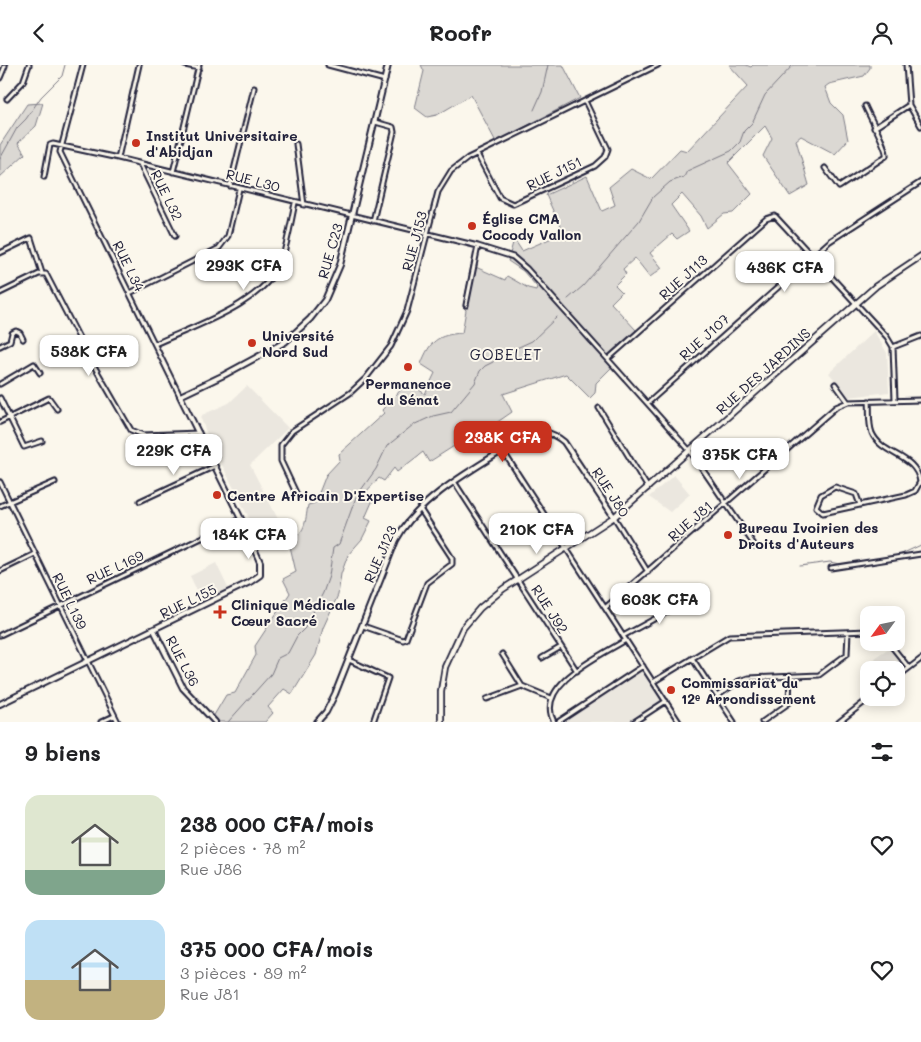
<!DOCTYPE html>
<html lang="fr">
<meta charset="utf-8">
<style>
:root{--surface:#fff;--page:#f2f2f2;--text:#202124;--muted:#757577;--accent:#c8321e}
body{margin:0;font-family:Mali,sans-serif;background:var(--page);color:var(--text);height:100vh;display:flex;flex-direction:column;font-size:19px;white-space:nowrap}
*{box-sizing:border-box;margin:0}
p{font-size:16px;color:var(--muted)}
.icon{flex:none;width:28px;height:28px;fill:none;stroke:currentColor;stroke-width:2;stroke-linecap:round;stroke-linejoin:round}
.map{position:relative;height:657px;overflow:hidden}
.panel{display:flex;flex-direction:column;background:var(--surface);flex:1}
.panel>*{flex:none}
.needle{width:32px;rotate:237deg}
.controls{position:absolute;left:860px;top:541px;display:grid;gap:10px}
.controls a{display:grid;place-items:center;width:45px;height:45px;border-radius:10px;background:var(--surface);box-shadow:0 2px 12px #0003;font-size:25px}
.price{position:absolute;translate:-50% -42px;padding:0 11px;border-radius:10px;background:#fff;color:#222;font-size:16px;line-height:32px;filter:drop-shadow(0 1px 2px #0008)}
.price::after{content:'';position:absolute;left:50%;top:30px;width:15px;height:11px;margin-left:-8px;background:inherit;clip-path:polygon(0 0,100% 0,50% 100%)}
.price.current{background:var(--accent);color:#fff}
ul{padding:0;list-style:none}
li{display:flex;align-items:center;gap:15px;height:125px;padding:0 25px}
li span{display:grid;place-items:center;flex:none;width:140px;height:100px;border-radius:15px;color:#555}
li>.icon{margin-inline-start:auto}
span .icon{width:60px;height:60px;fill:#fffc;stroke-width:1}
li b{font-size:21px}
h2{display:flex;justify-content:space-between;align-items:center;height:60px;padding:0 25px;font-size:21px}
header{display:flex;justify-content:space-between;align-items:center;height:65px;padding:0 25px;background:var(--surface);font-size:22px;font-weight:800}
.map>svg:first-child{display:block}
</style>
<header><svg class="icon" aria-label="back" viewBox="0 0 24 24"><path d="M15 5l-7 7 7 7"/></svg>Roofr<svg class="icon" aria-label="person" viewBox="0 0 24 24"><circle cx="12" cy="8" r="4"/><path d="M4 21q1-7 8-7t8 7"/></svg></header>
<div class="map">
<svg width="921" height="657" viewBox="0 0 921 657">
<rect width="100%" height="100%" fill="#fbf7ec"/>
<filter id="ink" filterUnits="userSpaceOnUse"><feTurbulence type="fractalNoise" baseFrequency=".02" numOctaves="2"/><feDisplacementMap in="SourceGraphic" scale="10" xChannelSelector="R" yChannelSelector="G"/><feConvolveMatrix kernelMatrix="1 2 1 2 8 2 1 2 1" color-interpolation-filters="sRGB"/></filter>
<g filter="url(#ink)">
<!-- built -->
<path fill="#ebe7df" d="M874,266L887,288L889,327L849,332L829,308Z
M247,321L288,363L250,400L278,454L255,465L208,372L201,354L202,350L229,338Z
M674,410L690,429L670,447L649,432Z
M216,498L229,525L203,538L190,511Z
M889,583L902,600L901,604L896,608V605H883L874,593Z
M642,605L662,636L629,657H566L565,655Z"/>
<!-- green -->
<path fill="#dbd8d3" stroke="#7e7d87" d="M421,0H563L580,33L496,77L471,30L437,50L427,52L415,43L424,6Z
M729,0H746L751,2L753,0H870V3L864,11L829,19L825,22L831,38L843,50L848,75L835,89L801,71L796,75L809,120L790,131L763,91L772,73L765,61L728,98L752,129L733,148L724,149L707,163L701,151L682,129L671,140L689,166L677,174L672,169L650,188L662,203L650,212L635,193L623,204L626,209L615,220L622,227L611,238L636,265L604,293L612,302L596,318L595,328L590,333L566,309L503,329L512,347L486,365L484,362L429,397L423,387L397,407L394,403L384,416L379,413L363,430L372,437L365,453L371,456L362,474L348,490L341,509L338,530L323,563L316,590L292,629L284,624L268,642L273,648L265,657H210L226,630L235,628L256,590L255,581L290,528L283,514L296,507L289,477C306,467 305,458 308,440L315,438L326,410L340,395L339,389L384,348L382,345L408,317L425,329L435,308L421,299C430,276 437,270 462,268L466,245L463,242L471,200L505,215L507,211L528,223L536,225L537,222L523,206L508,196L514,174L522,186L563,168L546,130L587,111L602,146L615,140L609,122L631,104L651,114L680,84L687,86L748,21Z
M43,38L36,61L18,78L25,89L0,112V80L27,39Z"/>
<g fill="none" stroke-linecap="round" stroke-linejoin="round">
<!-- stream -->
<path stroke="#787681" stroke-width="1" d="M534,45L542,27L548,0
M0,94L17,63L26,54L41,32L62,11L65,0
M568,234L583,221L639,156L653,132L670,117L684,112L687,106L731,86L740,77L744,66L752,58L765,30L793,0
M897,491L921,480
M865,496L891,492
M800,501L830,497L844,500
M228,657L271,609L278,593L288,588L297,571L305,563L323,528L329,511L333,483L339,479L356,432L376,404L387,381L413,360L433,351L451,347L475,318L480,306L485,301L493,297L499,291L532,276L557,252"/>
<!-- minor casing -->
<g stroke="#22223b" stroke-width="7">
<path id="minor" d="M83,0L60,87L180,331
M185,0L199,3
M328,0L385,15
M906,0L909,40L921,61
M0,13L5,1
M7,34L23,17L29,0
M874,63L909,40
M296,79L304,140
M477,89L500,133L513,139L595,101L605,92L608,84L585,36
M118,93L139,0
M140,99L175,171
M825,103L839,122L886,91C888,84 869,51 865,41
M173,107L199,0
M44,112L50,80L53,79L118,93L478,181L513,192L527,204L690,386L755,481
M230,121L254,23
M373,156L394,67L393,62L375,57
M0,188L31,173L42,208
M0,228L39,209H46L90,294L131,365L143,370L199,368
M130,228L219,183L228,171L239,124
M466,240L478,181
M155,279C196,260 265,239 282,194C288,176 291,156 295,138
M0,281L10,276L12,268L16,266L20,268L23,274
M893,282L921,271
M608,294L766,154L775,151L887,272L893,282L895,335
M0,319L34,299L40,308
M835,319L848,337
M0,333L24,382L42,376
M648,338L830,176L921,117
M599,343L648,423
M0,357L49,333L57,344
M503,386L679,657
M0,417L118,657
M455,418L577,606
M297,430L281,396V380L292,366L350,328L366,313L391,281L407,246L438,127L451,106L468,93L658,0
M140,436L215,401
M860,440L856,429L835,422L821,430L816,442L823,448L906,430L915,426L920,417C916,389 882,391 872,368C868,358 870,346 869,336
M0,441L55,417
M614,452L648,507
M831,503L921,489
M0,506L35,489
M605,543L836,342L848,337L921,335
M363,561L403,575L406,574L427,518L452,499V493L420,444
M0,570L241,454
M623,571L689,535
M889,578L909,603
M502,589L522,621L551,633
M542,593L561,582
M692,593L734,657
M349,595L388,613L373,657
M896,613L921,594
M653,617L729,571L869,566
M717,631L739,616L748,613L819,610L847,589L848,567
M487,634L522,621
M101,657L114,651
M554,657C534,620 600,591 626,575
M558,657L643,601
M634,657L666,636
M762,657L789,638L790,611
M839,657L871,632"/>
</g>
<!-- tertiary casing -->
<g stroke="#22223b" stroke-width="8">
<path id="tertiary" d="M154,565L183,623L215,657
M0,639L250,517L260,510V497L241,454L180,331L224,310L285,277L310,254L325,235L340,200L388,0
M317,657L326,647L335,629L396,475C420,430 483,399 526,371C541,365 551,366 564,377L614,452"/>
</g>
<!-- secondary casing -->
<g stroke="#22223b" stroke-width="8">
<path id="secondary" d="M441,657V626L445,602L463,563L480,543L503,524L614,452L876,221L921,191"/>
</g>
<!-- minor -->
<use href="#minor" stroke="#fbf7ec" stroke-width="3"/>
<!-- tertiary -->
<use href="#tertiary" stroke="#fbf7ec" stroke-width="4"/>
<!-- secondary -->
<use href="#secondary" stroke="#fbf7ec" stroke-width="4.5"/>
</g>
</g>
<!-- markers -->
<g fill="#c8321e" stroke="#fbf7ec" stroke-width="2">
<circle cx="136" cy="78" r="5"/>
<circle cx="472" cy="161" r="5"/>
<circle cx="252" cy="278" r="5"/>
<circle cx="408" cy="302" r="5"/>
<circle cx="217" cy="430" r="5"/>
<circle cx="728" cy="470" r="5"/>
<path d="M217.5 539.5h5v5h5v5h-5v5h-5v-5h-5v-5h5z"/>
<circle cx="671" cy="625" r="5"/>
</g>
<g text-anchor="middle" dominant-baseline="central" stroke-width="4" stroke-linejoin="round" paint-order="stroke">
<!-- poi labels -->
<g font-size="14" font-weight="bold" fill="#22223b" stroke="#fbf7ec" text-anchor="start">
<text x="146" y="70">Institut Universitaire<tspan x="146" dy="16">d'Abidjan</tspan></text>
<text x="482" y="153">Église CMA<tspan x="482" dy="16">Cocody Vallon</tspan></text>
<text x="262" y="270">Université<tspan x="262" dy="16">Nord Sud</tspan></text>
<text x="408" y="318" text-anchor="middle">Permanence<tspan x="408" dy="16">du Sénat</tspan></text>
<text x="227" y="430">Centre Africain D'Expertise</text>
<text x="738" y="462">Bureau Ivoirien des<tspan x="738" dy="16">Droits d'Auteurs</tspan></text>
<text x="231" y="539">Clinique Médicale<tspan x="231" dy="16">Cœur Sacré</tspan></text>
<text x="681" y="617">Commissariat du<tspan x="681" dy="16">12ᵉ Arrondissement</tspan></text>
</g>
<!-- street labels -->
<g font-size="14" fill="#22223b" stroke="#fbf7ec">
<text transform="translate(554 108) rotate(-26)">RUE J151</text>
<text transform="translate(253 115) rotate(14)">RUE L30</text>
<text transform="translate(167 130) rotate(64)">RUE L32</text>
<text transform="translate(414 176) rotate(-75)">RUE J153</text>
<text transform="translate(330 186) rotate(-74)">RUE C23</text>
<text transform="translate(129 201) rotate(64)">RUE L34</text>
<text transform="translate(683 212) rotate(-42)">RUE J113</text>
<text transform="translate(704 272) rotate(-42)">RUE J107</text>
<text transform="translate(763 306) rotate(-42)">RUE DES JARDINS</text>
<text transform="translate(611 427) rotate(57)">RUE J80</text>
<text transform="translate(690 456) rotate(-41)">RUE J81</text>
<text transform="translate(380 489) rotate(-66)">RUE J123</text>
<text transform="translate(115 502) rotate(-25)">RUE L169</text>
<text transform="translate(70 536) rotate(64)">RUE L139</text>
<text transform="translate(188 536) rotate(-26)">RUE L155</text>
<text transform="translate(550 544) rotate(57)">RUE J92</text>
<text transform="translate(183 596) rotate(62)">RUE L36</text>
</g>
<!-- neighbourhood labels -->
<g font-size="15" letter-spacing="1" fill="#22223b" stroke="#fbf7ec">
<text x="506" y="289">GOBELET</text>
</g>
</g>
</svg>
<div class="controls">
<a><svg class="needle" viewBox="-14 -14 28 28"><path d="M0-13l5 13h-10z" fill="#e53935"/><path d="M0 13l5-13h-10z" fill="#757577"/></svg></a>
<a><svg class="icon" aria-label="locate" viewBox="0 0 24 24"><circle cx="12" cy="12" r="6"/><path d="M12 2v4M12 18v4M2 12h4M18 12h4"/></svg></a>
</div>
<b class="price" style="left:244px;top:226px">293K CFA</b>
<b class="price" style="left:785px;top:228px">436K CFA</b>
<b class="price" style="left:89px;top:312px">538K CFA</b>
<b class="price current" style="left:503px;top:398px">238K CFA</b>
<b class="price" style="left:174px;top:411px">229K CFA</b>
<b class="price" style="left:740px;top:415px">375K CFA</b>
<b class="price" style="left:537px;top:490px">210K CFA</b>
<b class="price" style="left:249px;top:495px">184K CFA</b>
<b class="price" style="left:660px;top:560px">603K CFA</b>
</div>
<section class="panel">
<h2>9 biens<svg class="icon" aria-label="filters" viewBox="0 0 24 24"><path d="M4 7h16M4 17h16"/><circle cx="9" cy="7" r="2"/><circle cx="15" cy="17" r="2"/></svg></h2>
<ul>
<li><span style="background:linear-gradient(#dfe7d0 75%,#7fa58c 0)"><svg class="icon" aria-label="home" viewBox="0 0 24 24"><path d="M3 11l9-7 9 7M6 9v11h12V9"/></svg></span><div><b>238 000 CFA/mois</b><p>2 pièces · 78 m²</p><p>Rue J86</p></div><svg class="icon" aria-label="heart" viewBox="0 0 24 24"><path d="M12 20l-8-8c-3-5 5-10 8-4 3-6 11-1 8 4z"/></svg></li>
<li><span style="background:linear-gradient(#bfe0f5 60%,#c2b280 0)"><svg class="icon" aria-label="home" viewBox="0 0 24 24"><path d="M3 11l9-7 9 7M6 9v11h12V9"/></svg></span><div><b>375 000 CFA/mois</b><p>3 pièces · 89 m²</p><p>Rue J81</p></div><svg class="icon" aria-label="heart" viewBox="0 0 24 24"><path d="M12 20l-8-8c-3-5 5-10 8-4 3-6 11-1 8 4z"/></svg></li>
</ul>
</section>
